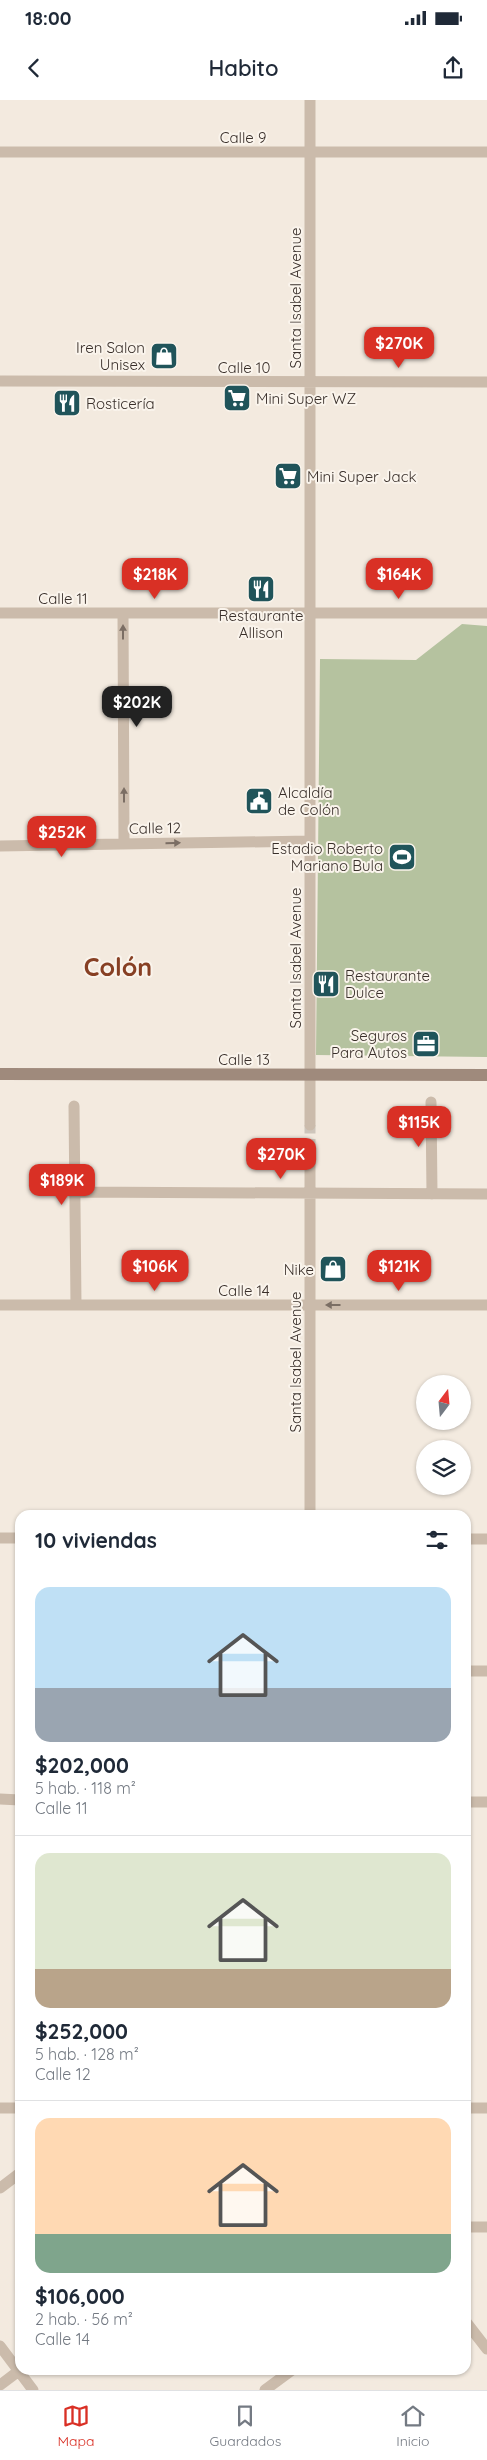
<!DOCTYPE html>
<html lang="es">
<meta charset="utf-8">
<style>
:root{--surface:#fff;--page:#f2f2f3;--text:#1f2937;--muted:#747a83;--line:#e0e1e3;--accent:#d93025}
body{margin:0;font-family:Quicksand,sans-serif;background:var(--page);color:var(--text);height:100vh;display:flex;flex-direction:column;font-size:19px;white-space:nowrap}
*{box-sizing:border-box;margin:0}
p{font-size:16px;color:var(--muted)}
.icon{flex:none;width:28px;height:28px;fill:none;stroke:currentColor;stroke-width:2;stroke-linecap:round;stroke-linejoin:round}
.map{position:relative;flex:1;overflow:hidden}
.sheet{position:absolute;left:15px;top:1410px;width:456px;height:865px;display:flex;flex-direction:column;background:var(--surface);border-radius:15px;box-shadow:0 1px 4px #0004}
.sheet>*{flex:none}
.needle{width:32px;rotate:16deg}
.buttons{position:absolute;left:416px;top:1275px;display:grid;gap:10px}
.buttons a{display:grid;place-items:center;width:55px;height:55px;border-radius:50%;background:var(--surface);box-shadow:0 1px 4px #0004;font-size:25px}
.price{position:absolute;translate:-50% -42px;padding:0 11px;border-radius:10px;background:var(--accent);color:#fff;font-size:16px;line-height:32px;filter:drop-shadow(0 1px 2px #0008)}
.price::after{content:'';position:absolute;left:50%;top:30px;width:15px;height:11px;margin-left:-8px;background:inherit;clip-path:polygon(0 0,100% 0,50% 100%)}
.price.active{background:#222;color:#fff}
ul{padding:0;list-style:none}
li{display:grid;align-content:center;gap:10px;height:265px;padding:0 20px}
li+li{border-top:1px solid var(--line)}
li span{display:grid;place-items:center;height:155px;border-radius:15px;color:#555}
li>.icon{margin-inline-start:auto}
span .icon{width:90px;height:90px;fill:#fffc;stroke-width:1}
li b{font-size:21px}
h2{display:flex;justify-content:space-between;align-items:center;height:60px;padding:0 20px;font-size:21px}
.status{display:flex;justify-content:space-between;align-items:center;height:35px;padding:0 25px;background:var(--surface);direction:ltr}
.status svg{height:14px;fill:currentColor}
header{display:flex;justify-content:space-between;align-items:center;height:65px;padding:0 20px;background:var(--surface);font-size:22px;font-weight:600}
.dock{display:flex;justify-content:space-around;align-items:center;height:70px;border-top:1px solid var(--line);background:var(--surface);font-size:14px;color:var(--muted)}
.dock a{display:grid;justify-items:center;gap:2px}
.dock .active{color:var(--accent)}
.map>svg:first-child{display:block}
</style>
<div class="status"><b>18:00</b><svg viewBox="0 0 49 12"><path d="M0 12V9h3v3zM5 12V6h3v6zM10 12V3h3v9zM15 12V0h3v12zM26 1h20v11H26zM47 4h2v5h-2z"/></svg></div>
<header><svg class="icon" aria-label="back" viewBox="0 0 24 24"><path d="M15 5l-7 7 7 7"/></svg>Habito<svg class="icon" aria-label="share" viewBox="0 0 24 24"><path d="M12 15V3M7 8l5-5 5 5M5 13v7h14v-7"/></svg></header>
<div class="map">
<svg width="487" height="2290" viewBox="0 0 487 2290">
<rect width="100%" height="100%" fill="#f3eadf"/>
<!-- green -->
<path fill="#b5c29f" d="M462,524L487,526V957L316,955L320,559L416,560Z"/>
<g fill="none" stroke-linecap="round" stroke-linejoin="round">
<!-- minor-tunnel -->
<path stroke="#cec5bb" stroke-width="11" stroke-dasharray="11 5.5" stroke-linecap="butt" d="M310,1050V1025"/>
<!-- minor -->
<path stroke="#cbbbab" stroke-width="11" d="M0,52H487
M0,281L487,282
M0,513H487
M123,513L124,744
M0,746L310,741
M431,1002L432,1094
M74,1006L76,1205
M310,1025V0
M75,1092L487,1094
M0,1205H487
M310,1415V1050
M0,1438H20
M466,1439H487
M466,1571H487
M0,1699L20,1700
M466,1702H487
M0,2008H20
M466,2008H487
M0,2088L20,2073
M466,2127H487
M466,2222L487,2249
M0,2246L33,2290
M0,2285L20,2270
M265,2290L292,2270"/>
<!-- secondary -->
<path stroke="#9f8a7c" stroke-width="12" d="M0,974L487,975"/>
</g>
<!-- one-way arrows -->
<defs><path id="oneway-solid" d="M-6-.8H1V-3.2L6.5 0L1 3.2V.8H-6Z" transform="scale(1.25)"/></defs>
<g fill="#7b6e64">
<use href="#oneway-solid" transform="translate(123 532) rotate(-90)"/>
<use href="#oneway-solid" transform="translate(124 695) rotate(-90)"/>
<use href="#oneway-solid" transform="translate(173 743) rotate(-1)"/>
<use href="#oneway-solid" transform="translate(333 1205) rotate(-180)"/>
</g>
<!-- icons -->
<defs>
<g id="shop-square" transform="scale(1.4375)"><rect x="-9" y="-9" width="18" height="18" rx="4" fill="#20545a" stroke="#faf4ec"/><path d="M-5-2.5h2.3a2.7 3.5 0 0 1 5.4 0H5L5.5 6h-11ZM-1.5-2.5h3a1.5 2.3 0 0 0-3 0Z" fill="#fff"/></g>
<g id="supermarket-square" transform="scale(1.4375)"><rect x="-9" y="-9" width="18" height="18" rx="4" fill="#20545a" stroke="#faf4ec"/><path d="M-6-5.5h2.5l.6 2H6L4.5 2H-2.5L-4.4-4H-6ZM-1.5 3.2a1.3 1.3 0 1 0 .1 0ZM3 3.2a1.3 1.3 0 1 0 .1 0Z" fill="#fff"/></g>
<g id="restaurant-square" transform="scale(1.4375)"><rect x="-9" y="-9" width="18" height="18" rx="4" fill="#20545a" stroke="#faf4ec"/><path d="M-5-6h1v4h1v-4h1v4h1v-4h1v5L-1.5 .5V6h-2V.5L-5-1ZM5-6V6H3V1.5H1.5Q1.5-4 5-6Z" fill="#fff"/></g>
<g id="civic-square" transform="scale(1.4375)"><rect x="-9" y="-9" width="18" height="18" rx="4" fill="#20545a" stroke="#faf4ec"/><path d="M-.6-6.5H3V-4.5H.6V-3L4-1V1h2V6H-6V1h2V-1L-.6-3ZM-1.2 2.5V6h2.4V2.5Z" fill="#fff"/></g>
<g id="stadium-square" transform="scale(1.4375)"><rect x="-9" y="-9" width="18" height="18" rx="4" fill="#20545a" stroke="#faf4ec"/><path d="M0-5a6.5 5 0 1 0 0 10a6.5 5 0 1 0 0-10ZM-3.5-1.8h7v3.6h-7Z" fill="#fff"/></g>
<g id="office-square" transform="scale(1.4375)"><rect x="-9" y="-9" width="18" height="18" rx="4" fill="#20545a" stroke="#faf4ec"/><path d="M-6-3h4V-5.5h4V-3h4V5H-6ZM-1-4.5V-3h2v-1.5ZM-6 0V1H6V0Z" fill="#fff"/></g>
</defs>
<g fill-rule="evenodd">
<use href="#shop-square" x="164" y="256"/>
<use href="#supermarket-square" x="237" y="298"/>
<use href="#restaurant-square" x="67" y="303"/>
<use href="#supermarket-square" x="288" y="376"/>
<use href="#restaurant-square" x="261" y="489"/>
<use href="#civic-square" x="259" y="701"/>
<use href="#stadium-square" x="402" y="757"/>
<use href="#restaurant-square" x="326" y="884"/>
<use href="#office-square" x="426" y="944"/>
<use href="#shop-square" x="333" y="1169"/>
</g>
<g text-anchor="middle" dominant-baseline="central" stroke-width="4" stroke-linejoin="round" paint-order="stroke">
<!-- street labels -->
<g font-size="15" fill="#392f2a" stroke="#faf4ec">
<text x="243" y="37">Calle 9</text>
<text transform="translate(295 198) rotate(-90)">Santa Isabel Avenue</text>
<text x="244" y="267">Calle 10</text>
<text x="63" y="498">Calle 11</text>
<text transform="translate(155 728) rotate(-1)">Calle 12</text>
<text transform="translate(295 858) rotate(-90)">Santa Isabel Avenue</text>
<text x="244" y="959">Calle 13</text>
<text x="244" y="1190">Calle 14</text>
<text transform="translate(295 1262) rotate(-90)">Santa Isabel Avenue</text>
</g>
<!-- poi labels -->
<g font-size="15" fill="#392f2a" stroke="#faf4ec" text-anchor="start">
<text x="145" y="247" text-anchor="end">Iren Salon<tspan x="145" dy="17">Unisex</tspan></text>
<text x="256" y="298">Mini Super WZ</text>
<text x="86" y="303">Rosticería</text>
<text x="307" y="376">Mini Super Jack</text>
<text x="261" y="515" text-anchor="middle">Restaurante<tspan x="261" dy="17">Allison</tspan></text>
<text x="278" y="692">Alcaldía<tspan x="278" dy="17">de Colón</tspan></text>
<text x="383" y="748" text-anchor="end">Estadio Roberto<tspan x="383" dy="17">Mariano Bula</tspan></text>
<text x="345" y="875">Restaurante<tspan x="345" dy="17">Dulce</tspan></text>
<text x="407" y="935" text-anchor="end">Seguros<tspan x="407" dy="17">Para Autos</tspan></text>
<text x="314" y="1169" text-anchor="end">Nike</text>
</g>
<!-- town labels -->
<g font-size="25" font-weight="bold" fill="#874024" stroke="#faf4ec">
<text x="118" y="866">Colón</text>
</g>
</g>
</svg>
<div class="buttons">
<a><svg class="needle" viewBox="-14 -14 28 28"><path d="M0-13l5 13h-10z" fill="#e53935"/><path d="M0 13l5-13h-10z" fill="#747a83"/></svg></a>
<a><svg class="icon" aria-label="layers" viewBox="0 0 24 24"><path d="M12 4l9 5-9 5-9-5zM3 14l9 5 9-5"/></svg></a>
</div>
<b class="price" style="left:399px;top:269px">$270K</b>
<b class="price" style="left:155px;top:500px">$218K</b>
<b class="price" style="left:399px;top:500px">$164K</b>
<b class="price active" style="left:137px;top:628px">$202K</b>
<b class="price" style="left:62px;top:758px">$252K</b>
<b class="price" style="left:419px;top:1048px">$115K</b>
<b class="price" style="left:281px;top:1080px">$270K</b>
<b class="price" style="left:62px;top:1106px">$189K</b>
<b class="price" style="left:155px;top:1192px">$106K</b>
<b class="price" style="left:399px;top:1192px">$121K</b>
<section class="sheet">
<h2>10 viviendas<svg class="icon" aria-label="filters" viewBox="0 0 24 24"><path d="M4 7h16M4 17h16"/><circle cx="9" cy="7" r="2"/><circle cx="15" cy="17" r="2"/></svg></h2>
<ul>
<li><span style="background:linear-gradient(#bfe0f5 65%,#9aa5b1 0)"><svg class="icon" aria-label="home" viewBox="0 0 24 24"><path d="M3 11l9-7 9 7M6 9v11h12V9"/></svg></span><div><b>$202,000</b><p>5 hab. · 118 m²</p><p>Calle 11</p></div></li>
<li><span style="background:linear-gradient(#dfe7d0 75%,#b9a48a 0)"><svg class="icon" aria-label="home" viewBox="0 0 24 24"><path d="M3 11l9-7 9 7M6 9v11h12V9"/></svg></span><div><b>$252,000</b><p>5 hab. · 128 m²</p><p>Calle 12</p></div></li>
<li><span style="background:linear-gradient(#ffd9b3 75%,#7fa58c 0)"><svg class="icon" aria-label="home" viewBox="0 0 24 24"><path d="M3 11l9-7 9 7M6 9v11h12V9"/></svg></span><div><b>$106,000</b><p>2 hab. · 56 m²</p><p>Calle 14</p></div></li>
</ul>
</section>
</div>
<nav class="dock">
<a class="active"><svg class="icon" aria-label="map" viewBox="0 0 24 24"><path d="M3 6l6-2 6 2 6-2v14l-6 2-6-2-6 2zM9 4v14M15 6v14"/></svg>Mapa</a>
<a><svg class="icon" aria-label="saved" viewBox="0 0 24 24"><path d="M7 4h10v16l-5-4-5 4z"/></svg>Guardados</a>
<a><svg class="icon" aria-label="home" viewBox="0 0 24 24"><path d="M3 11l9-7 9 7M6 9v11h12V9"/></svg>Inicio</a>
</nav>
